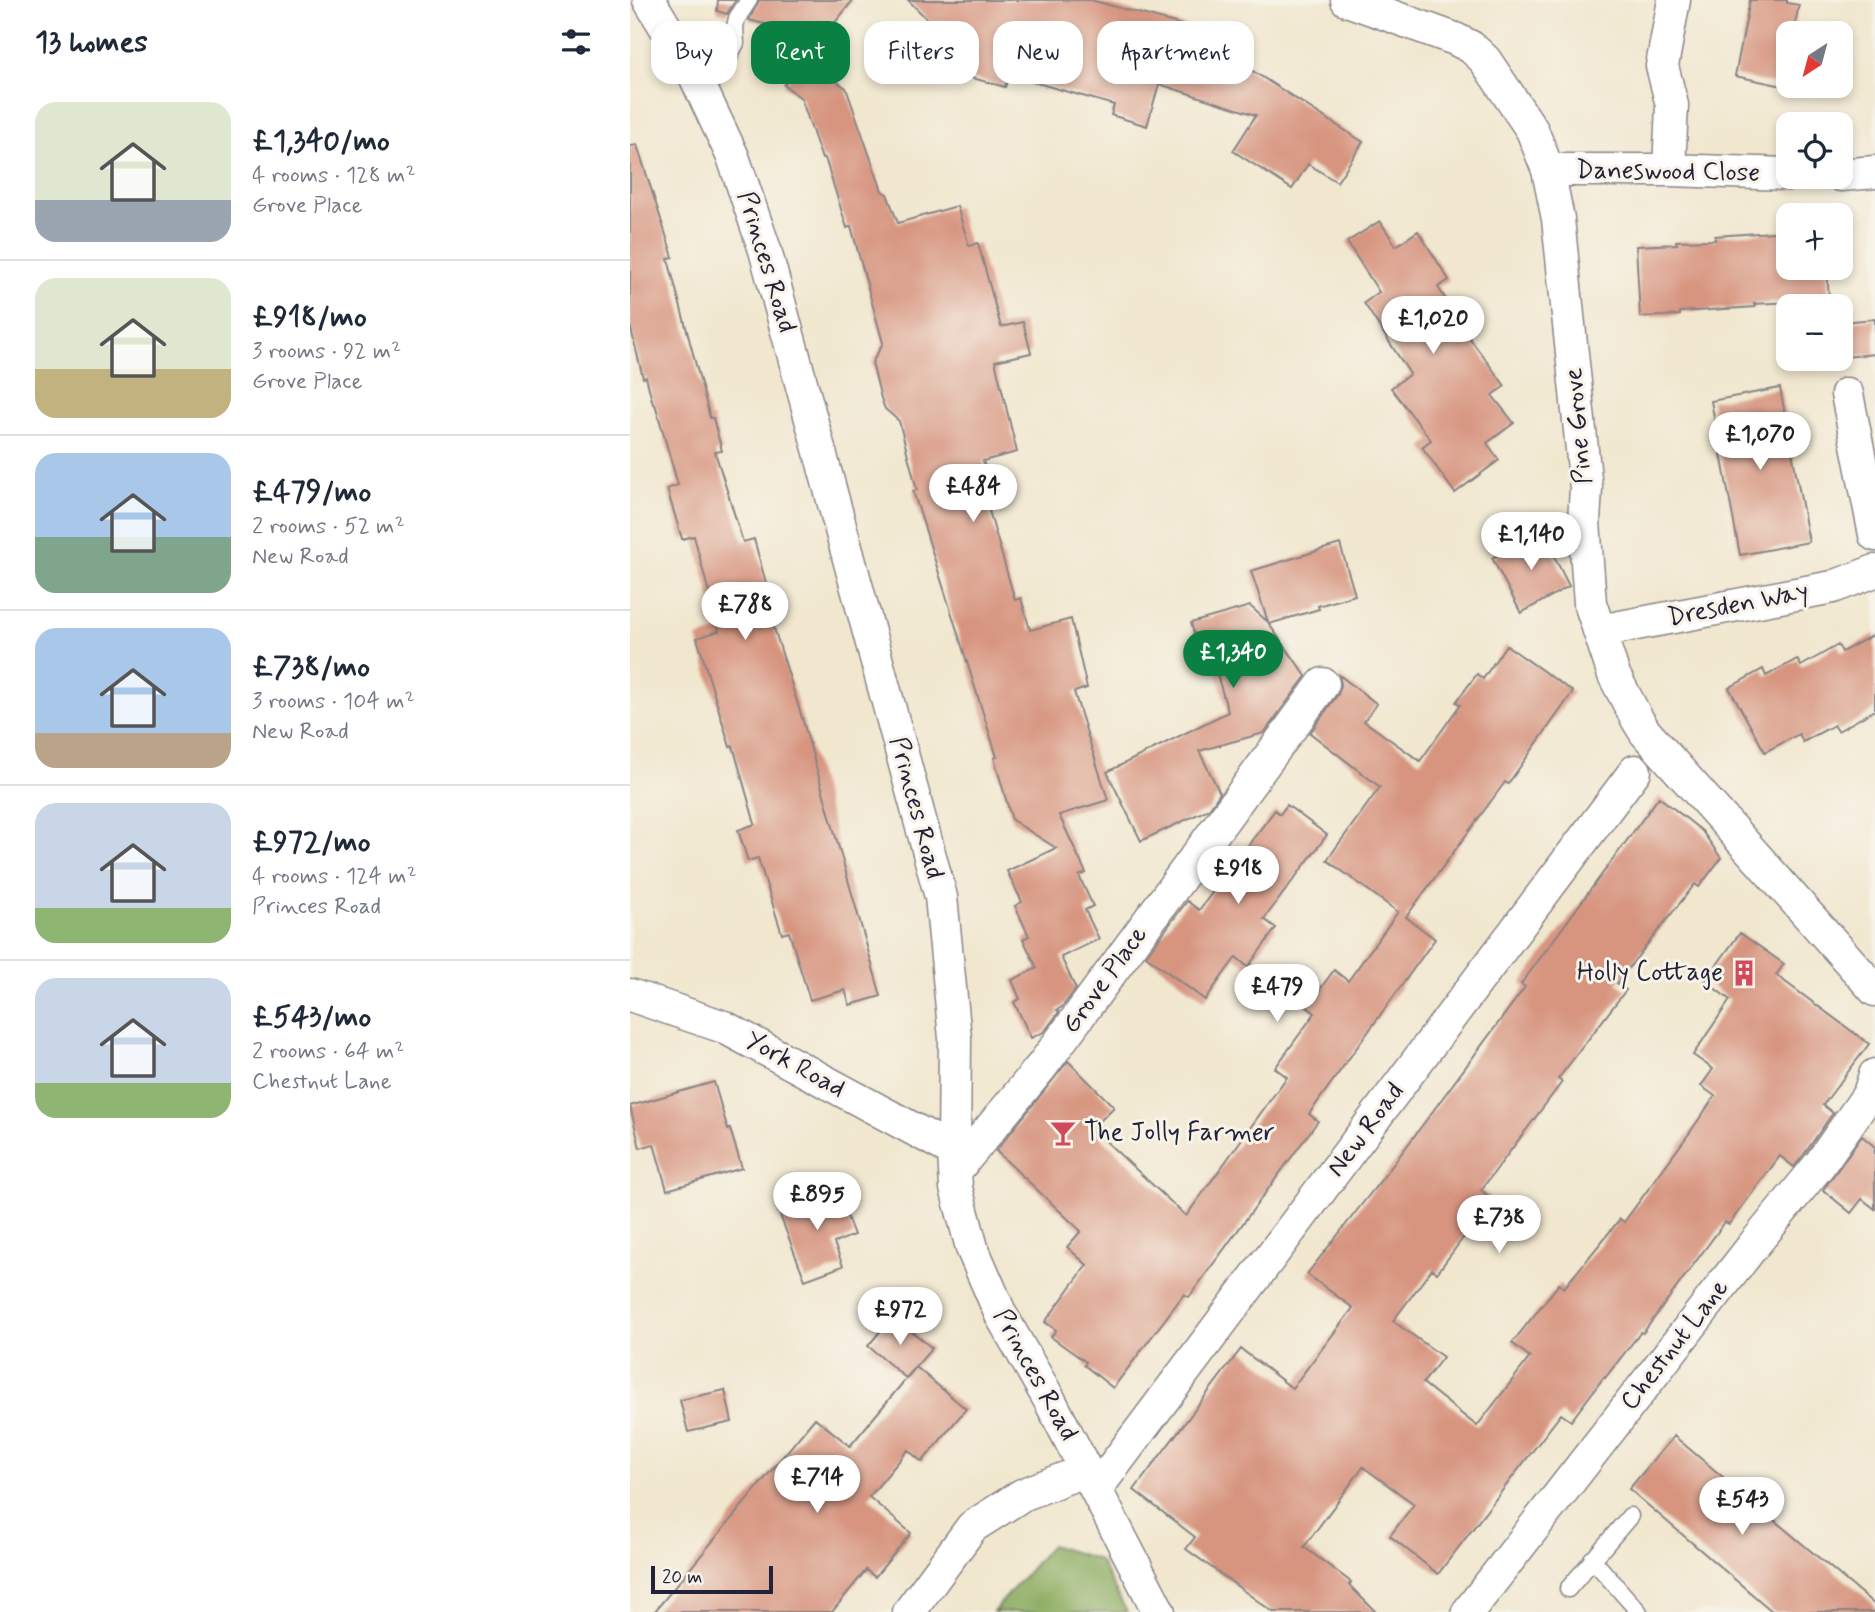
<!DOCTYPE html>
<meta charset="utf-8">
<style>
:root{--surface:#fff;--page:#f2f2f3;--text:#1f2937;--muted:#747a83;--line:#e0e1e3;--accent:#0b8043}
body{margin:0;font-family:Mynerve,sans-serif;background:var(--page);color:var(--text);height:100vh;display:flex;flex-direction:column;font-size:26px;white-space:nowrap}
*{box-sizing:border-box;margin:0}
p{font-size:23px;color:var(--muted)}
.icon{flex:none;width:38px;height:38px;fill:none;stroke:currentColor;stroke-width:2;stroke-linecap:round;stroke-linejoin:round}
.map{position:relative;flex:1;overflow:hidden}
.sheet{display:flex;flex-direction:column;background:var(--surface);width:630px}
.sheet>*{flex:none}
.hud{position:absolute;left:21px;top:21px;width:665px;height:63px;display:flex;gap:14px}
.needle{width:46px;rotate:216deg}
.buttons{position:absolute;left:1146px;top:21px;display:grid;gap:14px}
.buttons a{display:grid;place-items:center;width:77px;height:77px;border-radius:14px;background:var(--surface);box-shadow:0 4px 10px #0003;font-size:35px}
.scale{position:absolute;left:21px;bottom:18px;width:122px;box-sizing:border-box;padding-left:7px;border:4px solid #22223b;border-top:0;font-size:19px;line-height:24px;white-space:nowrap;color:#22223b;-webkit-text-stroke:5px #f7f3e8;paint-order:stroke}
.price{position:absolute;translate:-50% -60px;padding:0 16px;border-radius:24px;background:#fff;color:#222;font-size:23px;line-height:46px;filter:drop-shadow(0 2px 4px #0008)}
.price::after{content:'';position:absolute;left:50%;top:42px;width:21px;height:16px;margin-left:-10px;background:inherit;clip-path:polygon(0 0,100% 0,50% 100%)}
.price.on{background:var(--accent);color:#fff}
ul{padding:0;list-style:none}
li{display:flex;align-items:center;gap:21px;height:175px;padding:0 35px}
li+li{border-top:2px solid var(--line)}
li span{display:grid;place-items:center;flex:none;width:196px;height:140px;border-radius:21px;color:#555}
li>.icon{margin-inline-start:auto}
span .icon{width:84px;height:84px;fill:#fffc;stroke-width:1}
li b{font-size:30px}
h2{display:flex;justify-content:space-between;align-items:center;height:84px;padding:0 35px;font-size:30px}
.pill{padding:0 24px;border-radius:21px;background:var(--surface);box-shadow:0 4px 10px #0003;font-size:24px;line-height:63px}
.pill.on{background:var(--accent);color:#fff}
main{display:flex;flex:1;min-height:0}
.map>svg:first-child{display:block}
</style>
<main>
<section class="sheet">
<h2>13 homes<svg class="icon" aria-label="filters" viewBox="0 0 24 24"><path d="M4 7h16M4 17h16"/><circle cx="9" cy="7" r="2"/><circle cx="15" cy="17" r="2"/></svg></h2>
<ul>
<li><span style="background:linear-gradient(#dfe7d0 70%,#9aa5b1 0)"><svg class="icon" aria-label="home" viewBox="0 0 24 24"><path d="M3 11l9-7 9 7M6 9v11h12V9"/></svg></span><div><b>£1,340/mo</b><p>4 rooms · 128 m²</p><p>Grove Place</p></div></li>
<li><span style="background:linear-gradient(#dfe7d0 65%,#c2b280 0)"><svg class="icon" aria-label="home" viewBox="0 0 24 24"><path d="M3 11l9-7 9 7M6 9v11h12V9"/></svg></span><div><b>£918/mo</b><p>3 rooms · 92 m²</p><p>Grove Place</p></div></li>
<li><span style="background:linear-gradient(#a9c7e8 60%,#7fa58c 0)"><svg class="icon" aria-label="home" viewBox="0 0 24 24"><path d="M3 11l9-7 9 7M6 9v11h12V9"/></svg></span><div><b>£479/mo</b><p>2 rooms · 52 m²</p><p>New Road</p></div></li>
<li><span style="background:linear-gradient(#a9c7e8 75%,#b9a48a 0)"><svg class="icon" aria-label="home" viewBox="0 0 24 24"><path d="M3 11l9-7 9 7M6 9v11h12V9"/></svg></span><div><b>£738/mo</b><p>3 rooms · 104 m²</p><p>New Road</p></div></li>
<li><span style="background:linear-gradient(#c9d6e8 75%,#8fb573 0)"><svg class="icon" aria-label="home" viewBox="0 0 24 24"><path d="M3 11l9-7 9 7M6 9v11h12V9"/></svg></span><div><b>£972/mo</b><p>4 rooms · 124 m²</p><p>Princes Road</p></div></li>
<li><span style="background:linear-gradient(#c9d6e8 75%,#8fb573 0)"><svg class="icon" aria-label="home" viewBox="0 0 24 24"><path d="M3 11l9-7 9 7M6 9v11h12V9"/></svg></span><div><b>£543/mo</b><p>2 rooms · 64 m²</p><p>Chestnut Lane</p></div></li>
</ul>
</section>
<div class="map">
<svg width="1245" height="1612" viewBox="0 0 1245 1612">
<rect width="100%" height="100%" fill="#f7f3e8"/>
<filter id="ink" filterUnits="userSpaceOnUse"><feTurbulence type="fractalNoise" baseFrequency=".0143" numOctaves="2"/><feDisplacementMap in="SourceGraphic" scale="14" xChannelSelector="R" yChannelSelector="G"/><feConvolveMatrix kernelMatrix="1 2 1 2 8 2 1 2 1" color-interpolation-filters="sRGB"/></filter>
<filter id="wash" filterUnits="userSpaceOnUse"><feTurbulence type="fractalNoise" baseFrequency=".00686" numOctaves="4" result="noise"/><feDisplacementMap in="SourceGraphic" scale="28" xChannelSelector="R" yChannelSelector="G"/><feGaussianBlur stdDeviation="1.57" result="paint"/><feColorMatrix in="noise" values="0 0 0 0 0 0 0 0 0 0 0 0 0 0 0 0 0 1.4 0 .05"/><feComposite in="paint" operator="in"/></filter>
<g filter="url(#wash)">
<rect width="100%" height="100%" fill="#f1e7cf"/>
<!-- forest -->
<path fill="#8bac60" stroke="#56674e" stroke-width="2" d="M421,1545L469,1560L497,1612H363Z"/>
<g id="blocks">
<!-- building -->
<path fill="#d79580" d="M88,0H106L97,14L87,11Z
M129,0H223L192,39L119,20Z
M278,0H461L606,40L601,57L733,142L707,182L678,164L662,189L603,151L626,115L529,84L517,126L481,115L484,105L379,75L375,87L317,71L326,39L313,35Z
M1120,0H1157V3L1169,5L1163,33H1158V59L1153,86L1105,76Z
M175,60L216,88L252,191L257,194L268,223L327,206L339,246L348,243L371,327L393,322L401,353L365,361L387,452L353,461L364,494L355,497L385,600L391,598L400,630L441,619L457,688L444,692L478,800L429,815L456,873L449,876L463,906L455,910L469,939L431,957L446,989L432,1007L427,1010L429,1012L414,1032L401,1038L384,1002L390,999L382,980L407,968L393,939L399,936L385,906L392,902L377,871L426,848L382,820L364,758L367,757L283,491L287,490L269,421L255,409L251,398L242,363L253,343L221,226L217,228L195,158L192,159L171,98L154,85Z
M7,145L43,257L38,259L80,418H83L92,451L85,452L113,542L124,539L140,598L135,599L173,721L251,996L220,1005L215,990L180,1000L159,932L152,934L128,858L118,861L108,830L125,824L103,746L100,747L67,638L89,631L64,536L52,539L37,489L48,485L25,404H23L16,377L13,378L0,325V146Z
M750,221L766,246L788,231L819,280L808,287L821,308L818,309L875,386L862,395L884,423L857,443L869,460L825,493L792,447L801,440L761,388L780,374L734,303L749,292L717,242Z
M1158,231V268H1197L1199,300L1124,304L1125,307L1050,312V315L1010,317L1006,246L1047,244L1046,241L1085,240V236Z
M1245,319V354L1215,357L1211,322Z
M1150,388L1179,542L1110,555L1081,401Z
M912,532L939,586L891,613L862,558Z
M710,544L725,595L688,606L689,609L639,624L676,676L634,733L569,751L590,793L579,809L511,841L477,772L598,712L581,654L571,657L561,623L620,606L638,622L621,571Z
M1245,634V710L1208,731L1204,725L1173,742L1169,734L1135,752L1099,688L1133,669L1136,676L1167,659L1171,666L1208,645L1212,652Z
M876,645L943,692L878,784L875,782L776,917L805,939L679,1114L688,1121L559,1297L554,1294L483,1388L454,1365L456,1362L421,1337L426,1330L415,1322L457,1265L437,1247L451,1231L366,1151L438,1061L484,1107L467,1124L474,1129L469,1135L556,1216L657,1077L645,1068L685,1013L677,1007L704,970L718,981L768,912L697,860L750,787L680,733L708,694L711,685L709,675L747,704L734,721L790,761L830,705L826,702L847,674L853,679Z
M1029,797L1072,831L1091,858L1069,887L1065,884L987,983L996,990L928,1079L932,1082L851,1190L862,1199L807,1273L802,1269L763,1321L813,1357L793,1383L847,1426L900,1357L882,1343L929,1284L934,1288L990,1219L994,1222L1058,1135L1085,1096L1071,1086L1083,1069L1063,1055L1100,1000L1075,981L1110,933L1154,964L1146,975L1239,1044L1193,1105L1203,1113L1175,1153L1164,1167L1150,1156L1099,1224L1095,1222L1013,1333L1011,1332L975,1378L974,1377L941,1421L931,1414L808,1574L760,1536L784,1504L733,1467L674,1547L721,1582L719,1585L746,1612H643L556,1549L565,1537L504,1490L611,1349L662,1388L723,1308L677,1274L762,1166L895,987L891,984Z
M657,805L697,835L634,919L646,928L618,967L606,957L575,1000L516,956L557,901L569,910L645,810L650,814Z
M84,1082L98,1130L100,1129L112,1168L37,1190L24,1144L10,1148L0,1106Z
M1232,1136L1245,1147V1209L1232,1199L1221,1213L1193,1190Z
M206,1188L224,1235L204,1243L213,1266L175,1280L148,1210Z
M263,1316L302,1348L276,1378L238,1346Z
M286,1367L336,1409L292,1462L278,1450L239,1497L281,1533L245,1577L236,1570L202,1612H24L185,1418L220,1446Z
M95,1390L102,1422L58,1432L50,1400Z
M1044,1436L1245,1605V1612H1143L999,1489Z"/>
</g>
</g>
<g filter="url(#ink)">
<use href="#blocks" fill-opacity="0" stroke="#8a8485" stroke-width="2"/>
<g fill="none" stroke-linecap="round" stroke-linejoin="round">
<!-- lane casing -->
<g stroke="#8a8485" stroke-width="19">
<path id="lane" d="M65,76L101,53L106,43L105,27L107,18L119,0
M962,1559L1009,1612
M938,1589L1000,1516"/>
</g>
<!-- street casing -->
<g stroke="#8a8485" stroke-width="35">
<path id="street" d="M19,0L65,76L103,157L135,250L311,897L325,1038L324,1151L326,1188L342,1248L371,1315L419,1399L529,1612
M717,0L825,39L841,47L855,60L902,130L918,170L928,219L956,488L954,522L960,603L984,675L1007,719L1015,732L1245,990
M918,170H1039L1158,174
M1039,170L1042,105L1032,66L1044,0
M1211,175L1245,172
M1217,394L1245,535
M969,631L1203,587L1245,571
M0,995L94,1027L324,1151
M326,1170L412,1066L693,684
M467,1488L1005,771
M279,1612L342,1527L392,1495L456,1470
M838,1612L1122,1247L1190,1164L1239,1094L1245,1075"/>
</g>
<!-- lane -->
<use href="#lane" stroke="#fff" stroke-width="16"/>
<!-- street -->
<use href="#street" stroke="#fff" stroke-width="32"/>
</g>
</g>
<!-- icons -->
<defs>
<g id="building-bare" transform="scale(2.1)"><path d="M-4-6H4V6H1V3H-1V6H-4ZM-2.5-4.3h1.7v1.8h-1.7ZM.8-4.3h1.7v1.8H.8ZM-2.5-1h1.7V.8h-1.7ZM.8-1h1.7V.8H.8Z" fill="#d1495b" stroke="#f7f3e8" stroke-width="2.5" paint-order="stroke"/></g>
<g id="bar-bare" transform="scale(2.1)"><path d="M-6-5H6L.8 .8V4.5H3.5V6h-7V4.5H-.8V.8Z" fill="#d1495b" stroke="#f7f3e8" stroke-width="2.5" paint-order="stroke"/></g>
</defs>
<g fill-rule="evenodd">
<use href="#building-bare" x="1114" y="973"/>
<use href="#bar-bare" x="433" y="1133"/>
</g>
<g text-anchor="middle" dominant-baseline="central" stroke-width="6" stroke-linejoin="round" paint-order="stroke">
<!-- street labels -->
<g font-size="26" fill="#22223b" stroke="#f7f3e8">
<text transform="translate(1038 172) rotate(1)">Daneswood Close</text>
<text transform="translate(136 262) rotate(73)">Princes Road</text>
<text transform="translate(949 426) rotate(-95)">Pine Grove</text>
<text transform="translate(1108 605) rotate(-11)">Dresden Way</text>
<text transform="translate(286 808) rotate(75)">Princes Road</text>
<text transform="translate(475 980) rotate(-54)">Grove Place</text>
<text transform="translate(165 1065) rotate(29)">York Road</text>
<text transform="translate(736 1130) rotate(-53)">New Road</text>
<text transform="translate(1045 1345) rotate(-52)">Chestnut Lane</text>
<text transform="translate(405 1375) rotate(61)">Princes Road</text>
</g>
<!-- poi labels -->
<g font-size="26" fill="#22223b" stroke="#f7f3e8" text-anchor="end">
<text x="1093" y="973">Holly Cottage</text>
<text x="454" y="1133" text-anchor="start">The Jolly Farmer</text>
</g>
</g>
</svg>
<div class="buttons">
<a><svg class="needle" viewBox="-14 -14 28 28"><path d="M0-13l5 13h-10z" fill="#e53935"/><path d="M0 13l5-13h-10z" fill="#747a83"/></svg></a>
<a><svg class="icon" aria-label="locate" viewBox="0 0 24 24"><circle cx="12" cy="12" r="6"/><path d="M12 2v4M12 18v4M2 12h4M18 12h4"/></svg></a>
<a>+</a>
<a>−</a>
</div>
<div class="scale">20 m</div>
<b class="price" style="left:803px;top:356px">£1,020</b>
<b class="price" style="left:1130px;top:472px">£1,070</b>
<b class="price" style="left:343px;top:524px">£484</b>
<b class="price" style="left:901px;top:572px">£1,140</b>
<b class="price" style="left:115px;top:642px">£788</b>
<b class="price on" style="left:603px;top:690px">£1,340</b>
<b class="price" style="left:608px;top:906px">£918</b>
<b class="price" style="left:647px;top:1024px">£479</b>
<b class="price" style="left:187px;top:1232px">£895</b>
<b class="price" style="left:869px;top:1255px">£738</b>
<b class="price" style="left:270px;top:1347px">£972</b>
<b class="price" style="left:187px;top:1515px">£714</b>
<b class="price" style="left:1112px;top:1537px">£543</b>
<div class="hud">
<a class="pill">Buy</a>
<a class="pill on">Rent</a>
<a class="pill">Filters</a>
<a class="pill">New</a>
<a class="pill">Apartment</a>
</div>
</div>
</main>
